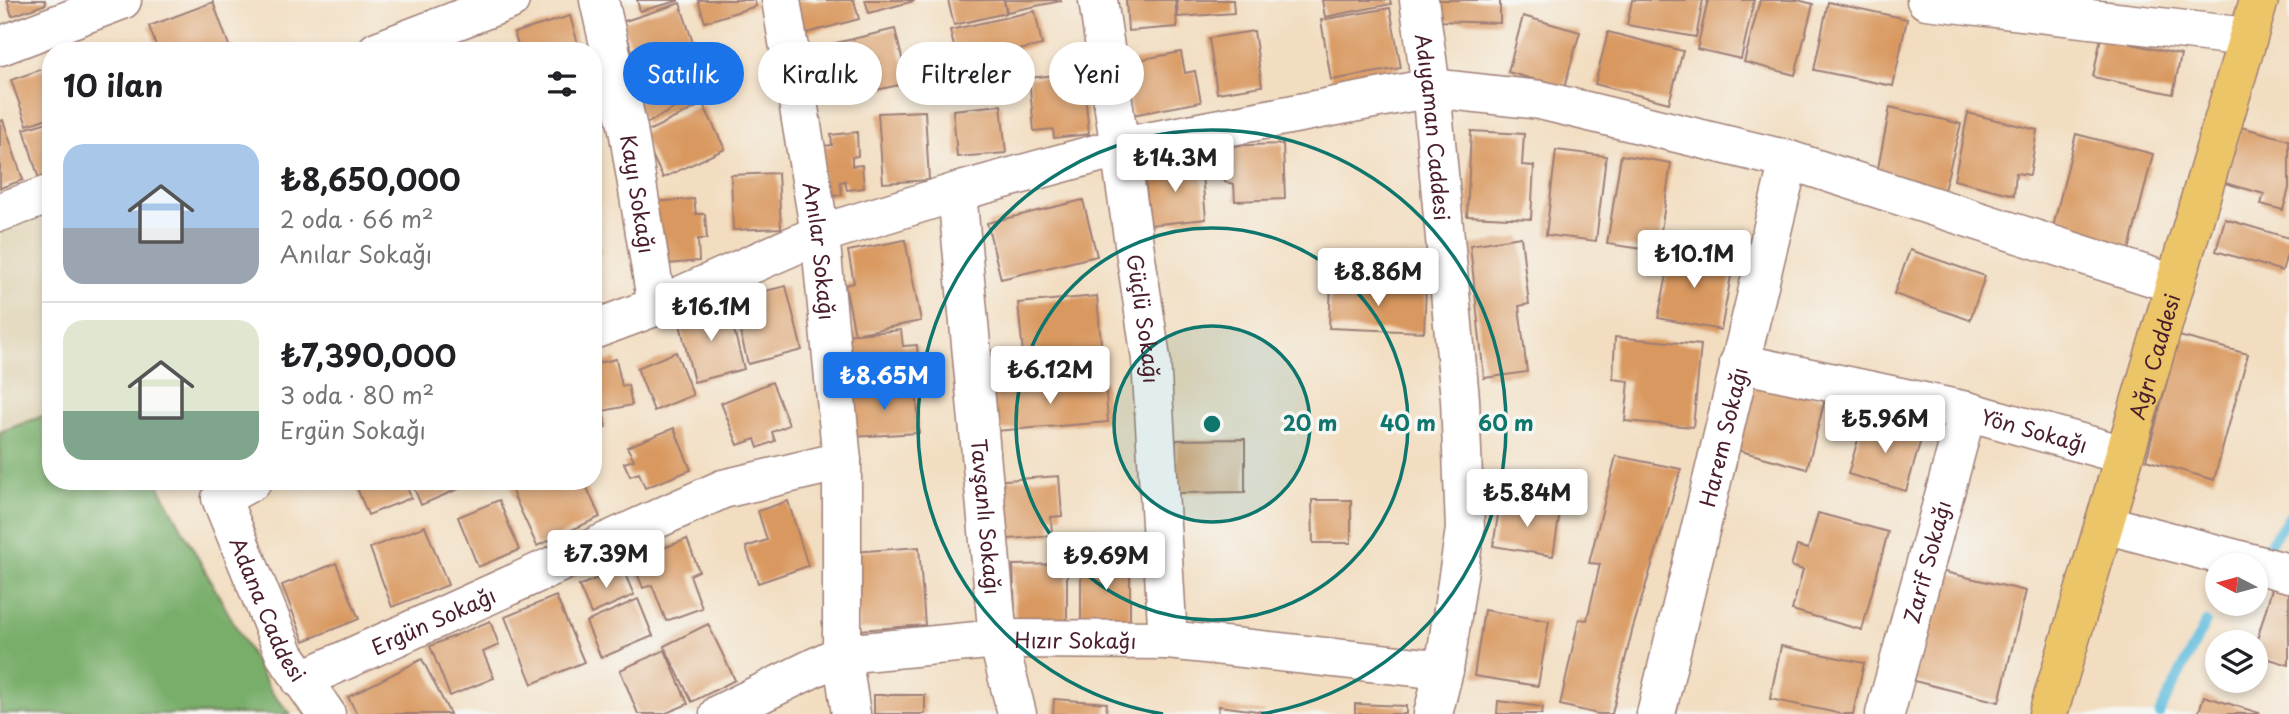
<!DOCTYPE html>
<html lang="tr">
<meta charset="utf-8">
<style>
:root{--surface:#fff;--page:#f6f6f6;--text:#202124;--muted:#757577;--line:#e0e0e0;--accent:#1a73e8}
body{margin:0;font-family:"Playpen Sans",sans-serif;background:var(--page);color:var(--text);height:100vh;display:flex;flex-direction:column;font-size:26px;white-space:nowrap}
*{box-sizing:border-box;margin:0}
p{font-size:23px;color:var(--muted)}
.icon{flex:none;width:38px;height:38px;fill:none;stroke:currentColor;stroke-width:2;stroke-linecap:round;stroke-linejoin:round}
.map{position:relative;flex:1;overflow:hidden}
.drawer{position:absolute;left:42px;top:42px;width:560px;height:448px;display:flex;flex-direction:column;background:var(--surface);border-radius:28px;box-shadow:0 4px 10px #0003}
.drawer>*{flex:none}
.top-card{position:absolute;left:623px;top:42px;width:665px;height:63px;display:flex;gap:14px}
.needle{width:46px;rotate:276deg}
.tools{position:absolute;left:2205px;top:553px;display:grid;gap:14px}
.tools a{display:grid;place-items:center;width:63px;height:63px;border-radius:50%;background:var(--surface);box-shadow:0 4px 10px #0003;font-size:35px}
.price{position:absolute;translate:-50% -60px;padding:0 16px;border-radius:7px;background:#fff;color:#222;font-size:23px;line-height:46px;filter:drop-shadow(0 2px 4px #0008)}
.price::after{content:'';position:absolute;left:50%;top:42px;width:21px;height:16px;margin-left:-10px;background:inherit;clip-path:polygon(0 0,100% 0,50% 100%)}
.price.active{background:var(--accent);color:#fff}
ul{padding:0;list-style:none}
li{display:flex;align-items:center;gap:21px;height:175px;padding:0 21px}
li+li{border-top:2px solid var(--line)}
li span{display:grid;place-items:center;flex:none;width:196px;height:140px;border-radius:21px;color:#555}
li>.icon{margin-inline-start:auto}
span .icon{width:84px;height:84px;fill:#fffc;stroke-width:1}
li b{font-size:30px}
h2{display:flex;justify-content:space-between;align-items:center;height:84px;padding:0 21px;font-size:30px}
.chip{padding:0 24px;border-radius:32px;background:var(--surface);box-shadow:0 4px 10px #0003;font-size:24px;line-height:63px}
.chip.active{background:var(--accent);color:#fff}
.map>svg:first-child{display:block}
</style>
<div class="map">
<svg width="2289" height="714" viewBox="0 0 2289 714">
<rect width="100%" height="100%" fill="#f6f6f2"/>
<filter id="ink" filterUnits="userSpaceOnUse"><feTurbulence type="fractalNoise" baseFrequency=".0143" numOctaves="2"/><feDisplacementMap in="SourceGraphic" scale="14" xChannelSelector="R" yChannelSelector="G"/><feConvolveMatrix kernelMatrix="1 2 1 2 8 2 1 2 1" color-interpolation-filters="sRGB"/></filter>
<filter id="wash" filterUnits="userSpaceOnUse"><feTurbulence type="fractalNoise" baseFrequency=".00686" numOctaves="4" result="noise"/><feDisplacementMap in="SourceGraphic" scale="28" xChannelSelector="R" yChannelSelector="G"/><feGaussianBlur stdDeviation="1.57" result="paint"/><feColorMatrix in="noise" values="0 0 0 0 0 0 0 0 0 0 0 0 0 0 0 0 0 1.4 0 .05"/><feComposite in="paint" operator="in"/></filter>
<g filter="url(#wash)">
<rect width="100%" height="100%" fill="#f2ddc0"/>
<!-- built -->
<path fill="#dfd3b4" d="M51,201V413L0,432V222Z"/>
<!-- forest -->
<path fill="#79ae6a" stroke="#62664a" stroke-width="2" d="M51,413V481H156L272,693L291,714H0V432Z"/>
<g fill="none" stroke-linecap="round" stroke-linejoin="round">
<!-- stream -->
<path stroke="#5fbcdd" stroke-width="10" d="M2260,557L2289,517
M2159,714L2206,622"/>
</g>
<g id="blocks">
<!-- building -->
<path fill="#d9985f" d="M7,0H45L46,4L12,16Z
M637,0H678V1L640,11Z
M698,0H754L756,6L705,22Z
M794,0H854L859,19L803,34Z
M865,0H914V1L869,13Z
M948,0H1004L1006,13L954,25Z
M1004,0H1061V1L1007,12Z
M1126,0H1175L1177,27L1128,31Z
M1177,0H1233L1234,13L1178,17Z
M1322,0H1390L1391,4L1325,17Z
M1437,0H1500V23L1436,21Z
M1632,0H1703L1696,37L1627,25Z
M1708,0H1754L1741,59L1697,49Z
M1760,0H1798L1813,4L1795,75L1744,62Z
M213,2L231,51H158L149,26Z
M1828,2L1907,19L1893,86L1814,70Z
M680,3L693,43L636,62L622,22Z
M1390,8L1401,68L1331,80L1321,20Z
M1035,11L1042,45L958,63L950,30Z
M570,16L580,51H520L514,33Z
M1523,16L1580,32L1564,88L1508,72Z
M895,29L908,83L822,102L810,49Z
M1254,31L1262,86L1217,93L1209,38Z
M1608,32L1683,51L1669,103L1595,84Z
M2101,37L2181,55L2173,94L2093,77Z
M681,48L705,91L646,124L628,91L638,85L632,75Z
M1181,52L1185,73L1195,71L1201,102L1132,115L1122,63Z
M51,66V117L27,125L11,80Z
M1083,72L1089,134L1054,138L1053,129L1034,131L1029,78Z
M703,104L725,149L663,178L642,134Z
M1001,105L1006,153L957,157L953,110Z
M1890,107L1961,124L1942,198L1875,183Z
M925,111L929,180L883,183L878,113Z
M1968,113L2037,130L2030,175L2016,173L2014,195L1954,180Z
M3,120L23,180L0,188V121Z
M51,121V180L40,183L24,129Z
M2241,127L2289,140V188L2283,210L2261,204L2264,194L2225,183Z
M1471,131L1524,134L1522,165L1534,166L1531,219L1467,216Z
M857,132L858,156L852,157V166L862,165L864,188L847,190L845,181L840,182L842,195L822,197L823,146L832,145L831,135Z
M2076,134L2153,154L2129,250L2052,231Z
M1283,144L1285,199L1235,201L1234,184L1225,182L1223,146Z
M1556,150L1606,156L1596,241L1546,235Z
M1621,155L1671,163L1658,251L1607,244Z
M1201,164L1206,219L1150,225L1144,170Z
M778,173L781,228L733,230L731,175Z
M694,199L696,214H705L707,239H698L699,261L658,265L653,202Z
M1083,200L1097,256L1001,279L987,223Z
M593,218L601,253L593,254Z
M2225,219L2289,238V248L2282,271L2216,251Z
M1521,237L1529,304L1519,306L1527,372L1484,378L1470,245Z
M905,240L921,321L855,334L845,285L854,283L848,251Z
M1910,250L1985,276L1970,320L1894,294Z
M1662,251L1733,265L1721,330L1658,318L1667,275L1658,273Z
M1331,283L1426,287L1424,332L1329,328Z
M786,286L802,350L748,364L732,299Z
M1097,296L1103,367L1025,374L1018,303Z
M727,303L744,369L694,382L678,316Z
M901,330L903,346L917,345L920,383L850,390L846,335Z
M2179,336L2248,354L2214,480L2146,460Z
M1615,337L1701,345L1693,427L1625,421L1629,381L1613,379Z
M676,352L693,395L654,411L637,368Z
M616,359L622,386L628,385L632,405L603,411L606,427L593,430V364Z
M1752,379L1825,399L1807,469L1733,449Z
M1105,381L1108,422L995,431L991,389Z
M772,382L789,425L772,432L775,441L758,448L755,439L738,445L721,403Z
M916,386L919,433L852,437L848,391Z
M1864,419L1922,436L1906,491L1848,474Z
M674,428L691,470L645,488L639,473L630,476L624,463L634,460L627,447Z
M1245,439V492L1177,493L1176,440Z
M1616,456L1681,469L1632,631L1612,714H1598L1560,705L1579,619L1587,620L1600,564L1589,563Z
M1059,476L1062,516L1051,517L1052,536L995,540L991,481Z
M354,481H405L411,498L368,515Z
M411,481H460L463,487L421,505Z
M524,481H584L600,517L537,546L510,487Z
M499,500L519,550L478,567L458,517Z
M1312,500H1351V543H1313Z
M788,501L808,566L758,583L746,547L767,540L758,511Z
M1500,503L1560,512L1553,556L1493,546Z
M1818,513L1888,532L1862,630L1792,610L1803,570L1791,566L1797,546L1808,549Z
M425,526L448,585L392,607L370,548Z
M687,539L699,571L690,575L702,608L666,621L652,585L643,588L632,560Z
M919,547L925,625L859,630L853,552Z
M1081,557H1130V626H1081Z
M336,563L359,619L304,641L282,585Z
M1067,564V633L1016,634L1013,565Z
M622,567L634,595L591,614L579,586Z
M1940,571L2026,591L1999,702L1914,681Z
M2273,585L2289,589V665L2256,655V643Z
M556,596L584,662L532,684L505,617Z
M638,599L653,636L601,658L586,622Z
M1484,610L1549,621L1538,686L1474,676Z
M490,621L499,645L483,652L494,678L450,696L430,646Z
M708,624L735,680L692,702L664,646Z
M1781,646L1864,663L1853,714H1842L1770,699Z
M665,650L688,704L664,714H638L620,670Z
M422,659L450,714H357L348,697Z
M874,695H925V714H874Z
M2204,696L2259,713L2258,714H2198Z
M1054,699L1107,703L1106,714H1053Z
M1498,701L1543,707L1542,714H1497Z
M1355,704L1406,706V714H1355Z
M1219,706L1265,712V714H1218Z"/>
</g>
</g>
<g filter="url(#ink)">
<use href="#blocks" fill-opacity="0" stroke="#9e7e76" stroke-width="2"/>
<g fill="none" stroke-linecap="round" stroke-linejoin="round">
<!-- minor casing -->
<g stroke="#9e7e76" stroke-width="41">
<g id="minor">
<path id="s1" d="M599,0L628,129L657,306"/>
<path id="s2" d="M781,0L820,234L842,461V654L851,714"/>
<path id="s3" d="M1098,0L1151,359L1168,640"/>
<path id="s4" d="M1419,0L1431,88L1460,399L1465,529L1444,670L1433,714"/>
<path d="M1926,0L2247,37"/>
<path d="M0,46L122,0"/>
<path d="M377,51L510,0"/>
<path id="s5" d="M957,192L998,639L1017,714"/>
<path d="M0,212L51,194"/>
<path d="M593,330L657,306L820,234L957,192L1121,147L1431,88L1540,100L1789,160L2174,284"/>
<path id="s6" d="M1739,363L1967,411L2124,455"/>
<path id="s7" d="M252,481L221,498L285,655L326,714"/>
<path d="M2104,524L2289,573"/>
<path id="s8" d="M301,680L723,489L842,461"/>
<path id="s9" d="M719,714L842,654L998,639L1168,640L1444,670"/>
<path id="s10" d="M1656,714L1789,160"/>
<path id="s11" d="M1885,714L1967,411"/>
</g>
</g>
<!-- major casing -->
<g stroke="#9e7e76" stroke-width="41">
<g id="major">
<path id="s12" d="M2048,714L2259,0"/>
</g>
</g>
<!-- minor -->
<use href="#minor" stroke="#fff" stroke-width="38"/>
<!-- major -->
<use href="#major" stroke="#edc569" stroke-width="38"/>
</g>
</g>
<!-- distance rings -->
<circle cx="1212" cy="424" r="98" fill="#0f766e" fill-opacity=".12"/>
<g fill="none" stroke="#0f766e" stroke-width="3.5">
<circle cx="1212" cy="424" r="98"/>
<circle cx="1212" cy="424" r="196"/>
<path d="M1163 714A294 294 0 1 1 1261 714"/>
</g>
<g text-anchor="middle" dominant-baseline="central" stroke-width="7" stroke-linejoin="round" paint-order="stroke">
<!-- street labels -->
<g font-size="21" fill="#4a1f2b" stroke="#f6f6f2">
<text stroke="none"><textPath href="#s4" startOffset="128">Adıyaman Caddesi</textPath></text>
<text stroke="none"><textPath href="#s1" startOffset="198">Kayı Sokağı</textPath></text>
<text stroke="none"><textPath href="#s2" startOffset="254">Anılar Sokağı</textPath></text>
<text stroke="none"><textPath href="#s3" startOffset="322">Güçlü Sokağı</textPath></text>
<text stroke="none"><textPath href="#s12" startOffset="373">Ağrı Caddesi</textPath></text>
<text stroke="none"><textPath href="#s6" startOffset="303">Yön Sokağı</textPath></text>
<text stroke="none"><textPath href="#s10" startOffset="285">Harem Sokağı</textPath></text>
<text stroke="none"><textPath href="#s5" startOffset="326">Tavşanlı Sokağı</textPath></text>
<text stroke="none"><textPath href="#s11" startOffset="158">Zarif Sokağı</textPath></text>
<text stroke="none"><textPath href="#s7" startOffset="156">Adana Caddesi</textPath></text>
<text stroke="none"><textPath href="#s8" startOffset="145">Ergün Sokağı</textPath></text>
<text stroke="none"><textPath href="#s9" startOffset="371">Hızır Sokağı</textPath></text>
</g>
</g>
<circle cx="1212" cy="424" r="10" fill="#0f766e" stroke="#f6f6f2" stroke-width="3.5"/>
<g font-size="21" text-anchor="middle" font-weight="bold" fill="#0f766e" stroke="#f6f6f2" stroke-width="7" stroke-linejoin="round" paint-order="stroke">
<text x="1310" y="431">20 m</text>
<text x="1408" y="431">40 m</text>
<text x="1506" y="431">60 m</text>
</g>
</svg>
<div class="tools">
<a><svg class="needle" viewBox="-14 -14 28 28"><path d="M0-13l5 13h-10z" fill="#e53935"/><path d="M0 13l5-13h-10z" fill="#757577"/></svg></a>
<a><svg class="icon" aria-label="layers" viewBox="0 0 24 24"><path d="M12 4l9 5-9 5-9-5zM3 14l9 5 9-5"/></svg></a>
</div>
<b class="price" style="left:1175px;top:194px">₺14.3M</b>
<b class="price" style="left:1694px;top:290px">₺10.1M</b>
<b class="price" style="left:1378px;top:308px">₺8.86M</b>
<b class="price" style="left:711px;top:343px">₺16.1M</b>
<b class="price" style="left:1050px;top:406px">₺6.12M</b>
<b class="price active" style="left:884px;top:412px">₺8.65M</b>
<b class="price" style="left:1885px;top:455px">₺5.96M</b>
<b class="price" style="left:1527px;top:529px">₺5.84M</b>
<b class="price" style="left:606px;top:590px">₺7.39M</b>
<b class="price" style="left:1106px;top:592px">₺9.69M</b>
<div class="top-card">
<a class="chip active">Satılık</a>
<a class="chip">Kiralık</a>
<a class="chip">Filtreler</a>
<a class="chip">Yeni</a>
</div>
<section class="drawer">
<h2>10 ilan<svg class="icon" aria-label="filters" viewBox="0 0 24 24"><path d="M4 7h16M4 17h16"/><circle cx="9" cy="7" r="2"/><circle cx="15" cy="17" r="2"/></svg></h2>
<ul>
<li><span style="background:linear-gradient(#a9c7e8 60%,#9aa5b1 0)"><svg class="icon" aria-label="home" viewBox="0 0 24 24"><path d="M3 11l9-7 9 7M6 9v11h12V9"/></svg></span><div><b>₺8,650,000</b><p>2 oda · 66 m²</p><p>Anılar Sokağı</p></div></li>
<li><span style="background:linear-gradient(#dfe7d0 65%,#7fa58c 0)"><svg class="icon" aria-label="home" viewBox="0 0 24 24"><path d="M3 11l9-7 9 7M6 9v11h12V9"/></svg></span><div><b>₺7,390,000</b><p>3 oda · 80 m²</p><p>Ergün Sokağı</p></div></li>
</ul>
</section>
</div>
